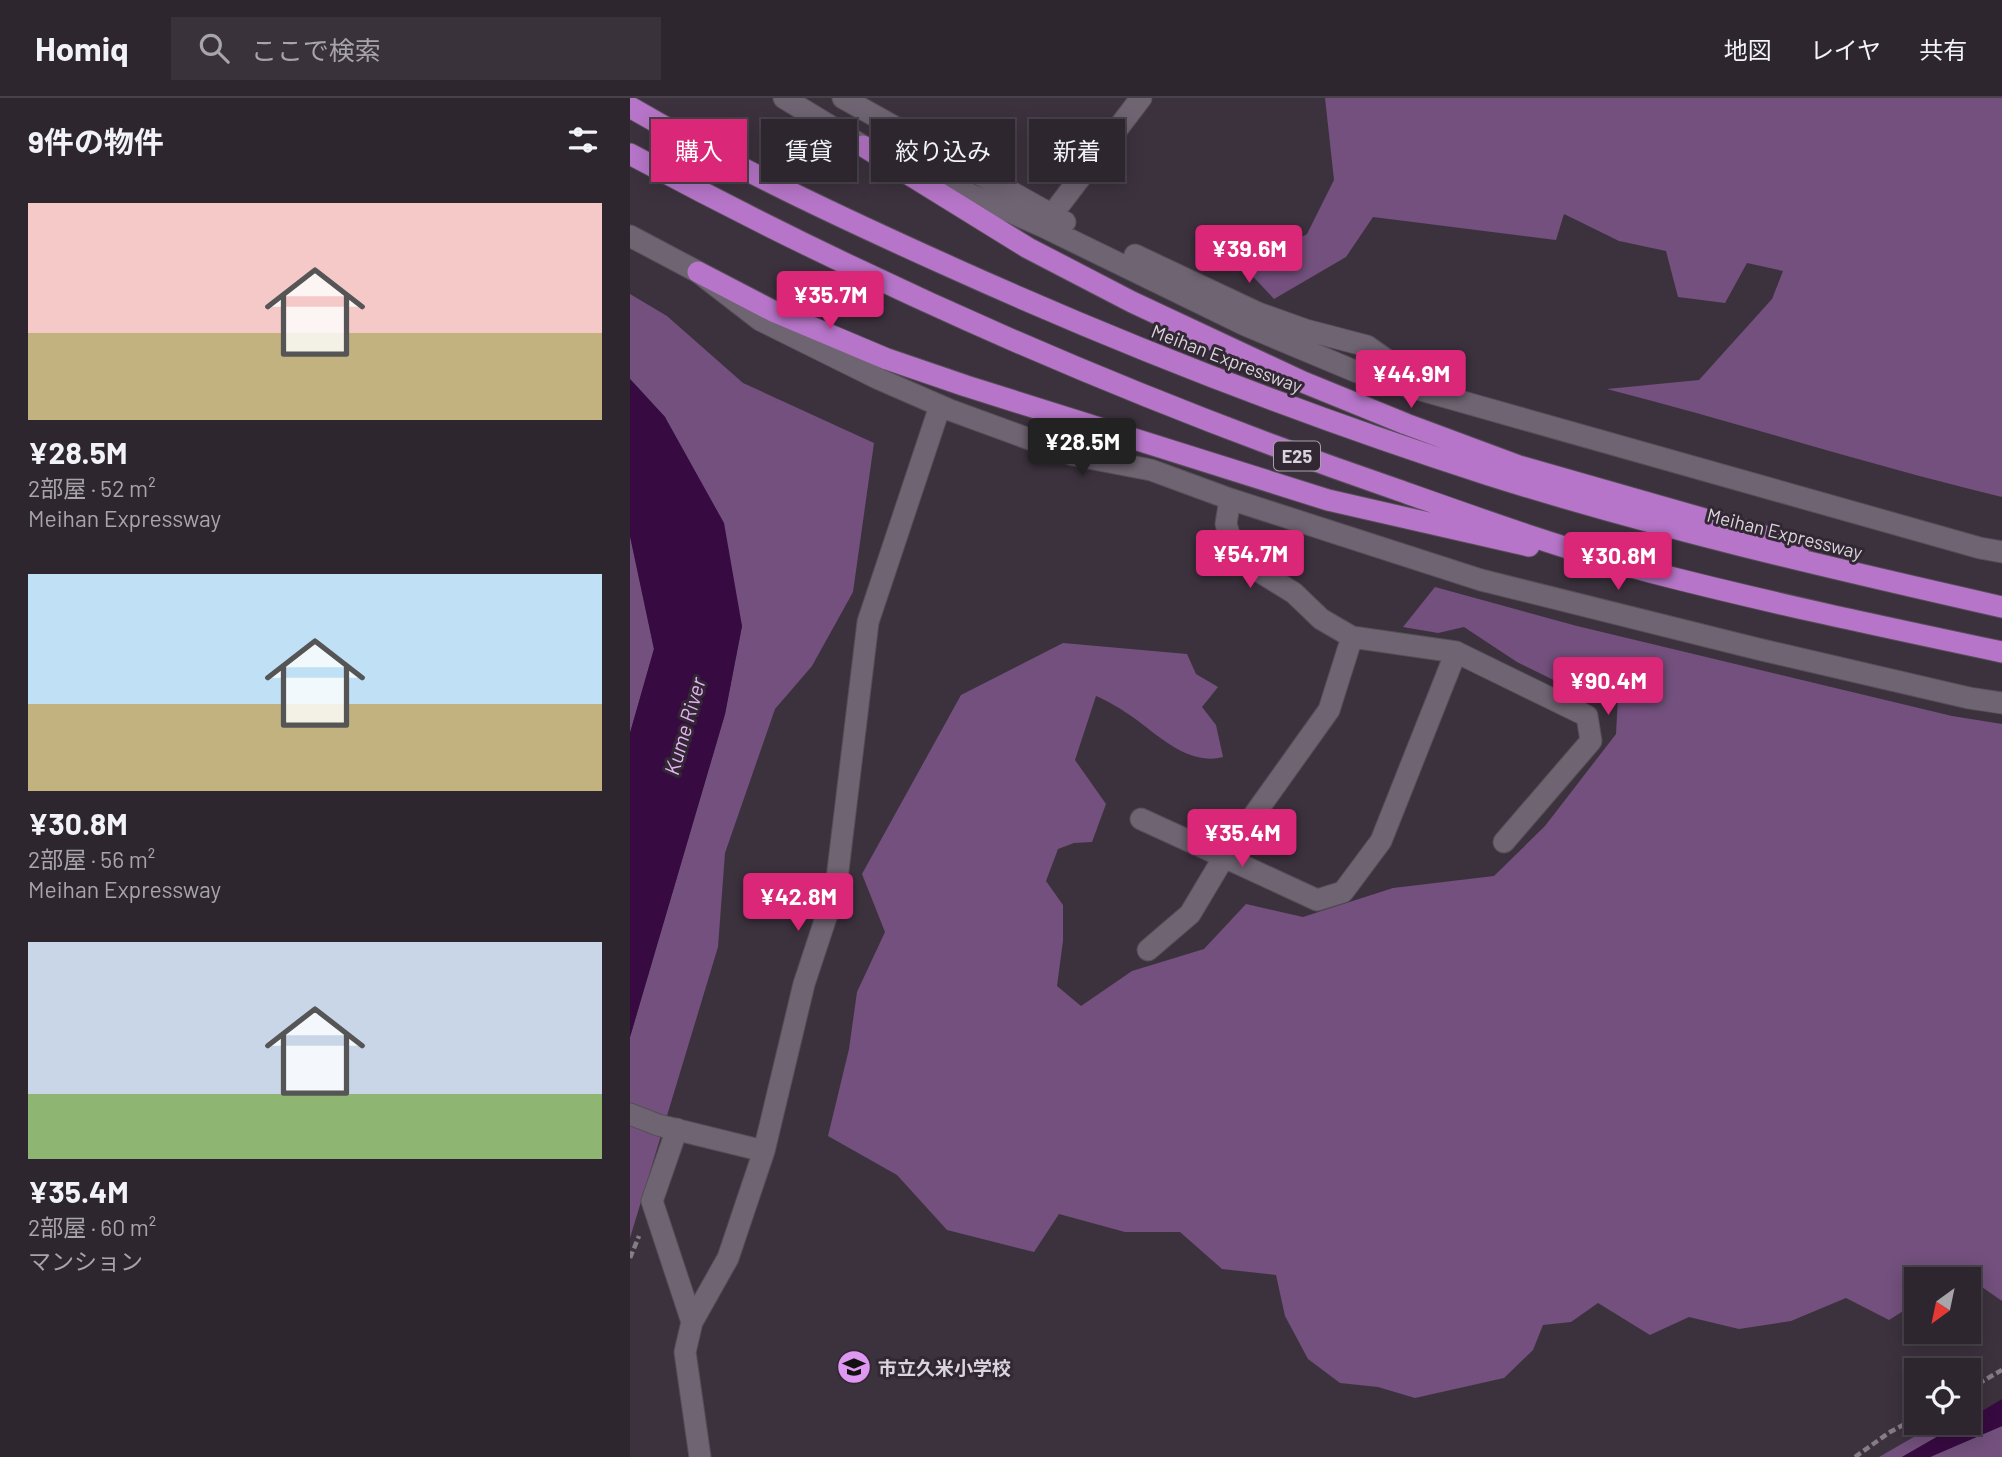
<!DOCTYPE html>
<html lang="ja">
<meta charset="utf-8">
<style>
:root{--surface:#2d262e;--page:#39323a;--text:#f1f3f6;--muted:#a7a5aa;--line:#48434a;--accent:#db2777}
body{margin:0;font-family:Barlow,"Noto Sans JP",sans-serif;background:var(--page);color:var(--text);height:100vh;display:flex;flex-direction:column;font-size:26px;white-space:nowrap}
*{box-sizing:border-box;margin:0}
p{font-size:23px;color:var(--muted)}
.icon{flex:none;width:38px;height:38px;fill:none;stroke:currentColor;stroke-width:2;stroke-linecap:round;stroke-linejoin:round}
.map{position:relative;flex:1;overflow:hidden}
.panel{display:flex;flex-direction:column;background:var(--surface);width:630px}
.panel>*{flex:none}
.hud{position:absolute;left:21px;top:21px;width:665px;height:63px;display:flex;gap:14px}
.needle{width:46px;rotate:213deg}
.buttons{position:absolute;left:1274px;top:1169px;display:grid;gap:14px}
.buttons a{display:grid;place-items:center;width:77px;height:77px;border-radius:0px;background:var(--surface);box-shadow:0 4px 18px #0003,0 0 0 2px var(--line);font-size:35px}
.price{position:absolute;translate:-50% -60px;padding:0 16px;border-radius:7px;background:var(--accent);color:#fff;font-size:23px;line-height:46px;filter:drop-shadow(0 2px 4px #0008)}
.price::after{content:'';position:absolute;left:50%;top:42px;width:21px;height:16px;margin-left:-10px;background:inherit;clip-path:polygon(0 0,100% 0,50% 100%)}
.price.current{background:#222;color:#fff}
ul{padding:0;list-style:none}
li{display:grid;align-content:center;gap:14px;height:371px;padding:0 28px}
li span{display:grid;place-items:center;height:217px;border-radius:0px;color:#555}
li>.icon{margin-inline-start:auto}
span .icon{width:126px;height:126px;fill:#fffc;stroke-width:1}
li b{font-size:30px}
h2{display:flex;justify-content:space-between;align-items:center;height:84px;padding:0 28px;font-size:30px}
.pill{padding:0 24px;border-radius:0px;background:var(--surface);box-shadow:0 4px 18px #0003,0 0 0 2px var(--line);font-size:24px;line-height:63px}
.pill.current{background:var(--accent);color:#fff}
header{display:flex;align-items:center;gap:42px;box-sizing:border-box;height:98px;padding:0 35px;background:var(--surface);border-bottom:2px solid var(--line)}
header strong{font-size:33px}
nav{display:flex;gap:38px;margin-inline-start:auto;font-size:24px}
.search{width:490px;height:63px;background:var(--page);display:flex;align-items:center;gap:18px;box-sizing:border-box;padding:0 24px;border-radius:0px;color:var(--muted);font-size:26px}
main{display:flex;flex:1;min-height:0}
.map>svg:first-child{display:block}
</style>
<header>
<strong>Homiq</strong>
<div class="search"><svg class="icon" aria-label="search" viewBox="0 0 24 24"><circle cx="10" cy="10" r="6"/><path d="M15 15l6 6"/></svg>ここで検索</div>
<nav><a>地図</a><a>レイヤ</a><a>共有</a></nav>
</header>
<main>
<section class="panel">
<h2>9件の物件<svg class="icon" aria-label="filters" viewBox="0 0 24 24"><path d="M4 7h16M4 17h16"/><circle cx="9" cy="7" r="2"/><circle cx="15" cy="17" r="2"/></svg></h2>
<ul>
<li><span style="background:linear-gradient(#f6c9c9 60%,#c2b280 0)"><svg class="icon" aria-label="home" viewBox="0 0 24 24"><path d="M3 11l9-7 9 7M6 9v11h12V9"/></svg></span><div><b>¥28.5M</b><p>2部屋 · 52 m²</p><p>Meihan Expressway</p></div></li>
<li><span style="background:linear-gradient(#bfe0f5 60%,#c2b280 0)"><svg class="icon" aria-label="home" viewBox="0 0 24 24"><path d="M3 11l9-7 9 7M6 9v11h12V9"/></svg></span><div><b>¥30.8M</b><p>2部屋 · 56 m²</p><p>Meihan Expressway</p></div></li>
<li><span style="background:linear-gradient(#c9d6e8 70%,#8fb573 0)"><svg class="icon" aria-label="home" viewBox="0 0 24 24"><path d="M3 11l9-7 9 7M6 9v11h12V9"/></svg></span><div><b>¥35.4M</b><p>2部屋 · 60 m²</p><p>マンション</p></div></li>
</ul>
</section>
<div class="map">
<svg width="1372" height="1359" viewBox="0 0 1372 1359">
<rect width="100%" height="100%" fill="#3c323e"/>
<!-- green -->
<path fill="#73507d" d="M695,0H1372V399C1239,367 1109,325 977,291L1069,282L1142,201L1153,173L1117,165L1095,205L1048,199L1036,153L989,143L934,116L926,142L743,119L716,159L644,201L615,170L677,136L704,82Z
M0,196L37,218L113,285L244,345L223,494L182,568L145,611L95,755L88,849L0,1140V939L95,616L112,528L35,319L0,281Z
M0,438L24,551L0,635Z
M805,489L947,528L1322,618L1372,626V1203L1320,1167L1309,1181H1286V1205L1259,1222L1216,1200L1161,1223L1109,1231L1059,1219L1020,1237L968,1205L941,1224L913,1227L903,1252L874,1280L785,1300L748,1289L710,1285L678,1261L655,1218L646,1177L592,1171L550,1134H495L429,1116L404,1154L317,1132L267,1077L198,1038L219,951L227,894L255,834L232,776L331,597L433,545L557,556L566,576L588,589L572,609L586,627L593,659C559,668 529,638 504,620C493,612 478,603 466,598L445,662L476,706L462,744L444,745L428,751L416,783L433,807V843L427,888L451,908L502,873L574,851L616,806L673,819L763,790L864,778L915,728L986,636L988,599L954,597L887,564L834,529L808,535L773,529Z
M1308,1325H1331L1272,1359H1249Z
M1372,1328V1359H1300Z"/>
<!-- water -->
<path fill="#370a42" d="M0,281L35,319L94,425L112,528L95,616L0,939V635L24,551L0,438Z
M1372,1301V1328L1300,1359H1272L1331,1325H1339V1321Z"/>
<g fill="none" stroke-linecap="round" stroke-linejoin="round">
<!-- minor casing -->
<g stroke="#564e58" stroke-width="23">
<path id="minor" d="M154,0L233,48L249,55
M213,0L435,124
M281,70L414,129L615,227L727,274L1350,450L1372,454
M421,118L511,0
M0,138L68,174L130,222L249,281L320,312L443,357L521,372L600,401L851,482L1128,551L1339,600L1372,605
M505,157L628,215L676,232L737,248L768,270L778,289
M600,401L596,426L603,450L614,464L664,495L691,521L722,539L826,554L957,618L961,643L874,744
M722,539L699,612L594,759L687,802L713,794L751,743L826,554
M511,721L594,759L560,816L518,852
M0,1016L28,1027L134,1053
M47,1031L22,1103L62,1224
M70,1359L55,1254L62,1224L98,1160L134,1053L174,886L206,789L238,524L310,308"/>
</g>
<!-- highway casing -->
<g stroke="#564e58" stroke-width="23">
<path id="highway" d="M0,9C103,69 214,121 323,170C498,249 676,318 859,377C1027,430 1200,470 1372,509
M233,48L398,150L502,204L673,284L776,326L889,368L1169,448
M0,56C247,189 503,301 768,392C850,421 936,452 1020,474C1136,504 1254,529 1372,554
M68,174L143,213L257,261L336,288L698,402L899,448"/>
</g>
<!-- path -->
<path stroke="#847c86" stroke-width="4.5" stroke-dasharray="7 3.5" stroke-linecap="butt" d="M0,1160L9,1138
M1339,1291L1372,1272
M1225,1359L1260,1334L1286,1320"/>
<!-- minor -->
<use href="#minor" stroke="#6f6472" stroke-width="21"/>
<!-- highway -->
<use href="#highway" stroke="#b675c8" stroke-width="21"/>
</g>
<!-- icons -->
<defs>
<g id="school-disc" transform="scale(1.75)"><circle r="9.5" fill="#df98f2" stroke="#322834"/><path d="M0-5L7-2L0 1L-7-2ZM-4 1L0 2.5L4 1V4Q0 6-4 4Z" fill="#111"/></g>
</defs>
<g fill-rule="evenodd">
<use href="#school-disc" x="224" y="1269"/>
</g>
<g text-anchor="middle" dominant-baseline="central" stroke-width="6" stroke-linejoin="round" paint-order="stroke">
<!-- shield labels -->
<rect fill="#322834" stroke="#a8a0aa" stroke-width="2" x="644" y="343.5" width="46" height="29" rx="5"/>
<g font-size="18" font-weight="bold" fill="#dad4dc">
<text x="667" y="358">E25</text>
</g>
<!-- street labels -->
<g font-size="19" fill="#dad4dc" stroke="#322834">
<text transform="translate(597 260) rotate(21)">Meihan Expressway</text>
<text transform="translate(1155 435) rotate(14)">Meihan Expressway</text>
</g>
<!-- poi labels -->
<g font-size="19" font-weight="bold" fill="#dad4dc" stroke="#322834" text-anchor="start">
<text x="248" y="1269">市立久米小学校</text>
</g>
<!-- water labels -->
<g font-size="21" font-style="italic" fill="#e7b2f5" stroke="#322834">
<text transform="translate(54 628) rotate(-74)">Kume River</text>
</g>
</g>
</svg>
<div class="buttons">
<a><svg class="needle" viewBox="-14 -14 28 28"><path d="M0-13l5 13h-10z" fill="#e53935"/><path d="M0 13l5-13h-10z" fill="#a7a5aa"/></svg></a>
<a><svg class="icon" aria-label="locate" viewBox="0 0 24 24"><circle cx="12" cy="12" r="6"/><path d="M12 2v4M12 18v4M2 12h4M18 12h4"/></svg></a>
</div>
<b class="price" style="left:619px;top:187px">¥39.6M</b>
<b class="price" style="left:200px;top:233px">¥35.7M</b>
<b class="price" style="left:781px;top:312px">¥44.9M</b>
<b class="price current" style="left:452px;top:380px">¥28.5M</b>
<b class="price" style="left:620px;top:492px">¥54.7M</b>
<b class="price" style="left:988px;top:494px">¥30.8M</b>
<b class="price" style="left:978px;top:619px">¥90.4M</b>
<b class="price" style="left:612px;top:771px">¥35.4M</b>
<b class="price" style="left:168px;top:835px">¥42.8M</b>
<div class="hud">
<a class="pill current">購入</a>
<a class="pill">賃貸</a>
<a class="pill">絞り込み</a>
<a class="pill">新着</a>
</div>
</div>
</main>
